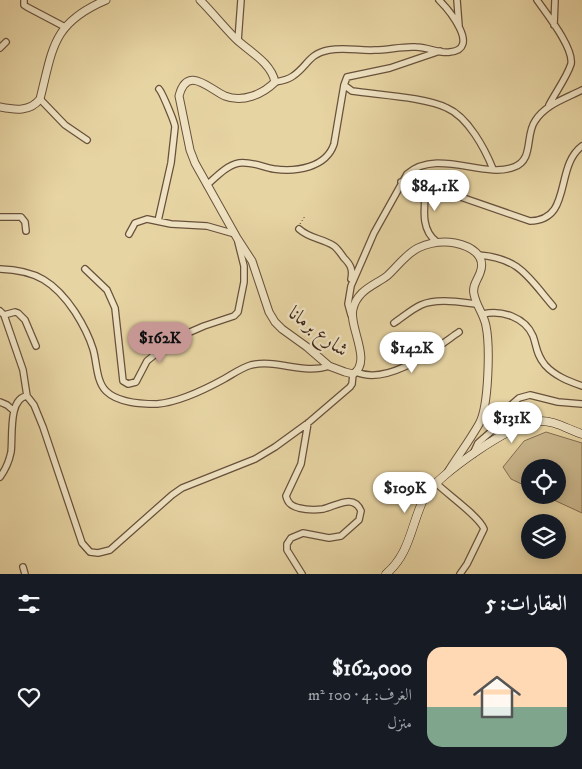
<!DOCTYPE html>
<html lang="ar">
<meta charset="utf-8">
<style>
:root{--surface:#171b24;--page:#20242c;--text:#f1f3f6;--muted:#9ea1a6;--line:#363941;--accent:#c59692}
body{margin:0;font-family:"IM FELL DW Pica",Amiri,serif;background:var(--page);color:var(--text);direction:rtl;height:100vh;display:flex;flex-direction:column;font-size:19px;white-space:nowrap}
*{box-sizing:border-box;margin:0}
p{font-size:16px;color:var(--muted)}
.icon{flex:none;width:28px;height:28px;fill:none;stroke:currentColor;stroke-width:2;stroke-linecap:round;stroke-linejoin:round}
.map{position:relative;height:574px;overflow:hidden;direction:ltr}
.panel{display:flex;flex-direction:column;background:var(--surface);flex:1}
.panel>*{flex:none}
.controls{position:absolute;left:521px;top:459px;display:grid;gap:10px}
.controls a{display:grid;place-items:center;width:45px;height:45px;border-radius:50%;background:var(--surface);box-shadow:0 2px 12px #0003;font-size:25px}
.price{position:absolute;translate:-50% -42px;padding:0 11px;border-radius:18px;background:#fff;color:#222;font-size:16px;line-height:32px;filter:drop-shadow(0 1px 2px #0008)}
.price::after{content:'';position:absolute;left:50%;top:30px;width:15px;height:11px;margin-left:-8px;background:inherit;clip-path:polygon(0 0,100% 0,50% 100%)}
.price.selected{background:var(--accent);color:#111}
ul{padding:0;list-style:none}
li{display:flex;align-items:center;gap:15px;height:125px;padding:0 15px}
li+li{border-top:1px solid var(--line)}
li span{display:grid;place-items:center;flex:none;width:140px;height:100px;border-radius:15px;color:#555}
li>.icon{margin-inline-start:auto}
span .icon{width:60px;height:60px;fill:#fffc;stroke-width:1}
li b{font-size:21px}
h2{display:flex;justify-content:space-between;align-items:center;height:60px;padding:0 15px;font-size:21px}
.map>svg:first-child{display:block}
</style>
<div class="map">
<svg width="582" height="574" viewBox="0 0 582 574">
<rect width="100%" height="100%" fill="#e7d4a3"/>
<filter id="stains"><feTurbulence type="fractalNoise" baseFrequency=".004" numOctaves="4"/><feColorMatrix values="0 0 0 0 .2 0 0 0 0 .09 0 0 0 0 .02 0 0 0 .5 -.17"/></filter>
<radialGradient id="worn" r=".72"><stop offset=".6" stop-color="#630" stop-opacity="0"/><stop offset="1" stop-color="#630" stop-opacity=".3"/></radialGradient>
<!-- green -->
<path fill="#cab68c" stroke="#846e53" d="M546,432L582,443V513L543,495H558V468H530V488L511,479L503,467L524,441Z"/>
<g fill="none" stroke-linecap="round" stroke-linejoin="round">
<!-- minor casing -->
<g stroke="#68513c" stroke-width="8">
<path id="minor" d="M24,0V5L27,7L65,27
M457,0L459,26
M537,0C546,13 574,48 571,64C567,77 555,93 549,105
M554,25L555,0
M238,41L241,0
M0,48L6,42
M440,51L390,68L347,77L344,85L352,91C378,95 425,97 447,108C468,117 485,149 493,169
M275,82C281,81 288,80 293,76C308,66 308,54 329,50C345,47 360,51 375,50C389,50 402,46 416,47C428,47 439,54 450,52C481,49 449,10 439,0
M40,99L65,125L87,140
M401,182L406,181L426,185L530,221C573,220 554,167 582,146
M207,185C216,177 227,165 239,163C250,161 263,167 274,169C296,172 326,168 334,144L344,85
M426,185C425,205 419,229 437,242
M0,217H21L25,222L26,231
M158,221L171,163L175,127C175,123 162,92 159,89
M299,229C310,239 322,238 334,246C338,249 341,254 344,258C351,265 353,270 351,279
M129,234L135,223L147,219L171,224L207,226L235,234
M478,255C520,258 528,277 553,306
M0,269C36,270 55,282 75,312C82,323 89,336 93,349C97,362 96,381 106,391C118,403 141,404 157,404C180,402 204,390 224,379C233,374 241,368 251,365C277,359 304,375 329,366
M85,269L107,290L115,308L123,381L128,384L136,382L147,361L174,339L204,326L234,316L238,312L244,282V266L238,242
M0,311L4,315L23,370L27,396
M483,314C502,310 525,317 533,336C537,347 536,354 545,365C555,376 568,381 582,386
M4,315L15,312L18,313L25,320L36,346
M351,315L348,304L351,286L374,233L407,174C438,148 483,179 514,167C534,160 525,135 535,121C546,104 565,99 582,90
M394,323C403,317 412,309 421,305C437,298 459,302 477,304
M356,372C389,386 433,350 459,332
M0,402L7,405L14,411
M473,454L478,443L494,429L511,405L519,398L530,395L558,402L582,404
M0,477C6,469 9,462 11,452C13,438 8,398 27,396L34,405L43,427L82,543L90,552L98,553L110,550L172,495L182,488L255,459L275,447L308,423L350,387L352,384L353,374
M436,483C447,494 480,517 484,529L467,564L460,574
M23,567L25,574
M302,574L287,550V544L291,538L303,533L329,538L341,536L359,520L361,511C354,493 336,506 323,509C315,510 307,510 299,508C292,506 288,504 286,496L301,464L308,423"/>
</g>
<!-- tertiary casing -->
<g stroke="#68513c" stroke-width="9">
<path id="tertiary" d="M200,0C212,12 223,26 235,38C248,51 271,62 275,82C263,94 243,103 225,96C208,88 187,65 179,96L190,150L195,163L237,238L252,261L269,312L275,322L282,329L307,347L329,366L345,372L353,374C373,362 348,326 353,309C354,304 358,297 362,293C369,286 379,282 387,276C397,267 406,254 418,248C429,243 443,241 455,243C470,246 487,255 480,273C477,281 472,286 474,294C476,306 484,314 486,326C490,345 489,407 479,424C470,440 458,456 448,472
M0,107C15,110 30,112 40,99C53,48 52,23 106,0"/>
</g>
<!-- secondary casing -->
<g stroke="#3e251a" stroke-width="9">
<path id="secondary" d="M386,574C411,553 411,523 425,496C436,476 515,421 538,421C554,420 567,429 582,434"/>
</g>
<!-- path -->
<path stroke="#3e251a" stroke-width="1" stroke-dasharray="1 2.5" stroke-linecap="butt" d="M300,224L305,216"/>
<!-- minor -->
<use href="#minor" stroke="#efe3c3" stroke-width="5.5"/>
<!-- tertiary -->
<use href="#tertiary" stroke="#efe3c3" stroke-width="7"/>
<!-- secondary -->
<use href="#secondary" stroke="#efe3c3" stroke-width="8"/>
</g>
<g text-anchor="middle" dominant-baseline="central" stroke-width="4.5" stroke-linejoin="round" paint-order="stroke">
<!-- street labels -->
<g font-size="20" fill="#3e251a" stroke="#efe3c3">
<text transform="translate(318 332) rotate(37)">شارع برمانا</text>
</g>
</g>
<rect width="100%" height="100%" filter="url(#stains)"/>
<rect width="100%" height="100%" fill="url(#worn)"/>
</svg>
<div class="controls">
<a><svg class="icon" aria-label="locate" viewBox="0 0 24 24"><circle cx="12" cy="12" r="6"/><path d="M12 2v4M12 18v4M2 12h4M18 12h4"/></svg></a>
<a><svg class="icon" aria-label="layers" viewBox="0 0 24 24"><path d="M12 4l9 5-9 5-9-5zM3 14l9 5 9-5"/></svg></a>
</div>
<b class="price" style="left:435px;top:212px">$84.1K</b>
<b class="price selected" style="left:160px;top:364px">$162K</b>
<b class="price" style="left:412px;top:374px">$142K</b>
<b class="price" style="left:512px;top:444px">$131K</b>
<b class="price" style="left:405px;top:514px">$109K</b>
</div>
<section class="panel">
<h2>العقارات: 5<svg class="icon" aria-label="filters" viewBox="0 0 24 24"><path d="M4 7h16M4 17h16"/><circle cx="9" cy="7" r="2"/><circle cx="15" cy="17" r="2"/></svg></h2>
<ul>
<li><span style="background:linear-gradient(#ffd9b3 60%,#7fa58c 0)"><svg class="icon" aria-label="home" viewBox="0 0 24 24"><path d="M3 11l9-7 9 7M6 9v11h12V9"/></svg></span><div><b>$162,000</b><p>الغرف: 4 · 100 m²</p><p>منزل</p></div><svg class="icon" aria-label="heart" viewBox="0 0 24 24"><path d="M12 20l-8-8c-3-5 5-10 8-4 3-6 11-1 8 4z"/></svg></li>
</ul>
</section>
